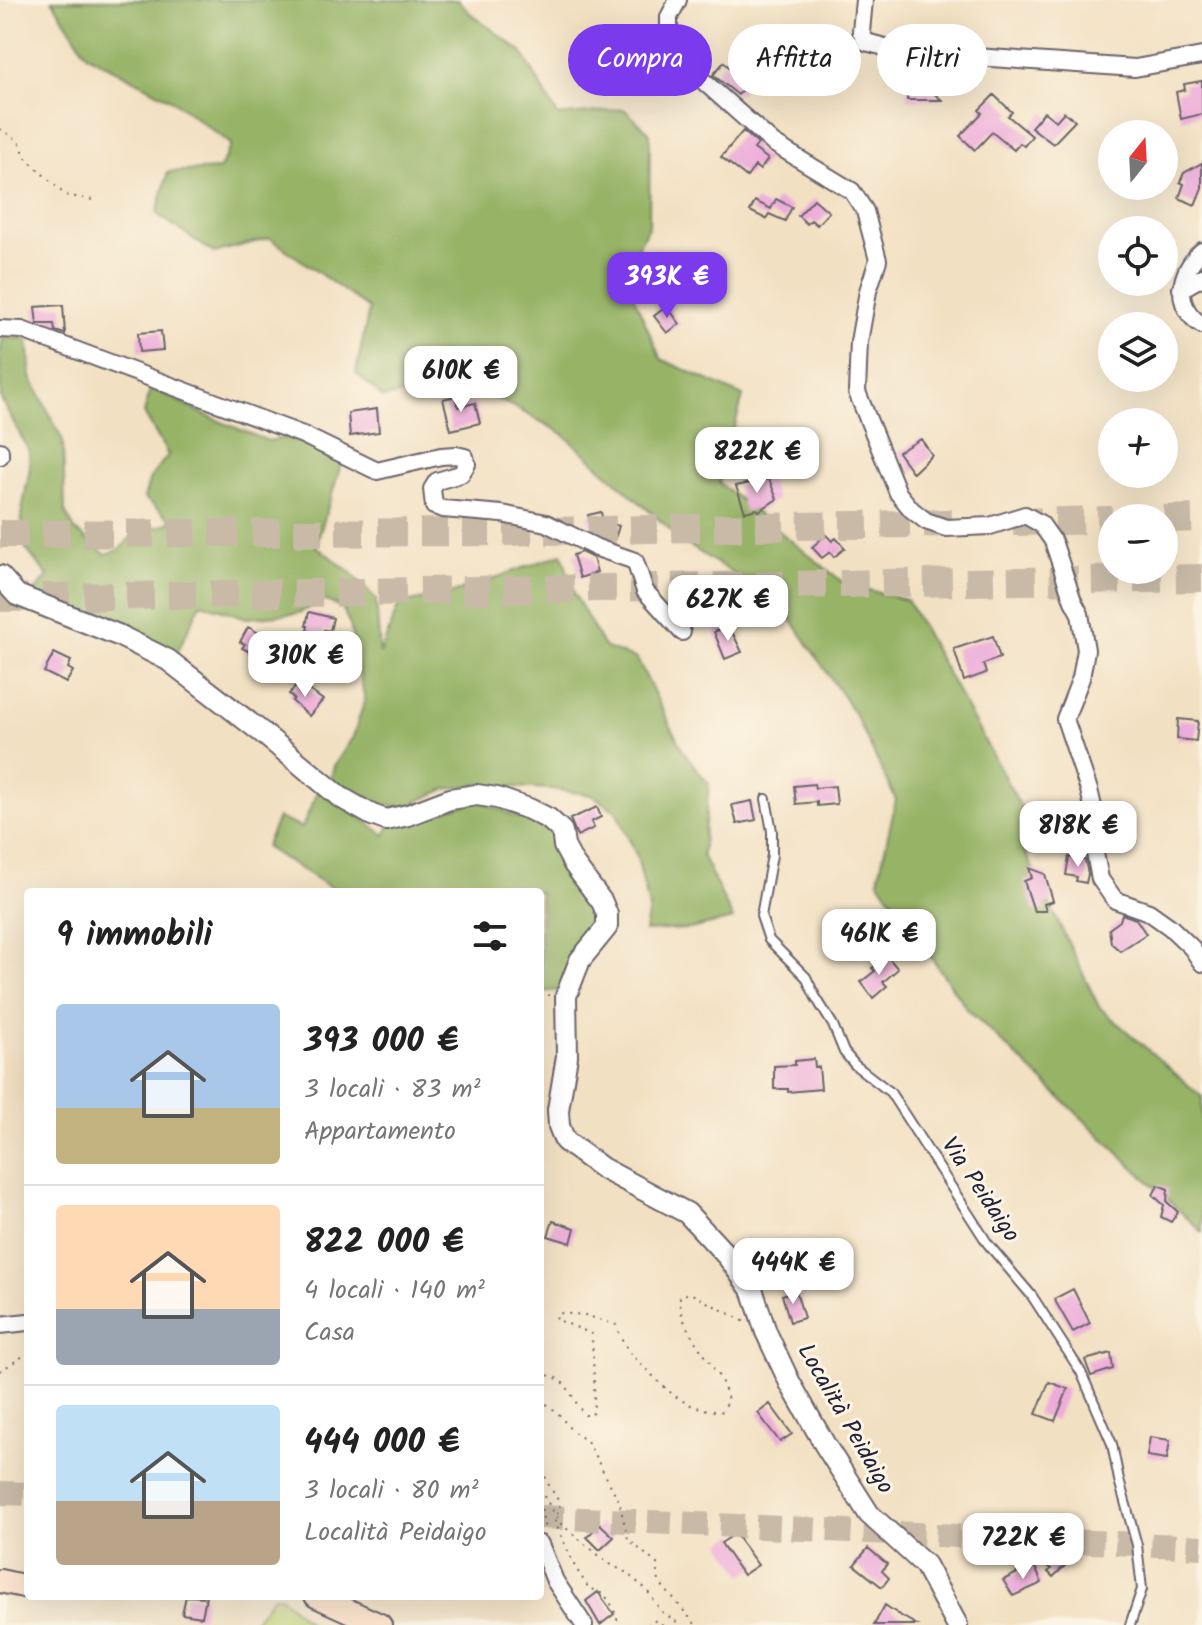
<!DOCTYPE html>
<html lang="it">
<meta charset="utf-8">
<style>
:root{--surface:#fff;--page:#f2f2f2;--text:#222;--muted:#767676;--line:#e0e0e0;--accent:#7c3aed}
body{margin:0;font-family:Kalam,sans-serif;background:var(--page);color:var(--text);height:100vh;display:flex;flex-direction:column;font-size:30px;white-space:nowrap}
*{box-sizing:border-box;margin:0}
p{font-size:26px;color:var(--muted)}
.icon{flex:none;width:44px;height:44px;fill:none;stroke:currentColor;stroke-width:2;stroke-linecap:round;stroke-linejoin:round}
.map{position:relative;flex:1;overflow:hidden}
.sheet{position:absolute;left:24px;top:888px;width:520px;height:712px;display:flex;flex-direction:column;background:var(--surface);border-radius:8px;box-shadow:0 8px 32px #0002}
.sheet>*{flex:none}
.banner{position:absolute;left:568px;top:24px;width:514px;height:72px;display:flex;gap:16px}
.needle{width:52px;rotate:18deg}
.controls{position:absolute;left:1098px;top:120px;display:grid;gap:16px}
.controls a{display:grid;place-items:center;width:80px;height:80px;border-radius:50%;background:var(--surface);box-shadow:0 8px 32px #0002;font-size:40px}
.price{position:absolute;translate:-50% -68px;padding:0 18px;border-radius:16px;background:#fff;color:#222;font-size:26px;line-height:52px;filter:drop-shadow(0 2px 4px #0008)}
.price::after{content:'';position:absolute;left:50%;top:48px;width:24px;height:18px;margin-left:-12px;background:inherit;clip-path:polygon(0 0,100% 0,50% 100%)}
.price.current{background:var(--accent);color:#fff}
ul{padding:0;list-style:none}
li{display:flex;align-items:center;gap:24px;height:200px;padding:0 32px}
li+li{border-top:2px solid var(--line)}
li span{display:grid;place-items:center;flex:none;width:224px;height:160px;border-radius:8px;color:#555}
li>.icon{margin-inline-start:auto}
span .icon{width:96px;height:96px;fill:#fffc;stroke-width:1}
li b{font-size:34px}
h2{display:flex;justify-content:space-between;align-items:center;height:96px;padding:0 32px;font-size:34px}
.chip{padding:0 28px;border-radius:36px;background:var(--surface);box-shadow:0 8px 32px #0002;font-size:28px;line-height:72px}
.chip.current{background:var(--accent);color:#fff}
.map>svg:first-child{display:block}
</style>
<div class="map">
<svg width="1202" height="1625" viewBox="0 0 1202 1625">
<rect width="100%" height="100%" fill="#fcf5e5"/>
<filter id="ink" filterUnits="userSpaceOnUse"><feTurbulence type="fractalNoise" baseFrequency=".0125" numOctaves="2"/><feDisplacementMap in="SourceGraphic" scale="16" xChannelSelector="R" yChannelSelector="G"/><feConvolveMatrix kernelMatrix="1 2 1 2 8 2 1 2 1" color-interpolation-filters="sRGB"/></filter>
<filter id="wash" filterUnits="userSpaceOnUse"><feTurbulence type="fractalNoise" baseFrequency=".006" numOctaves="4" result="noise"/><feDisplacementMap in="SourceGraphic" scale="32" xChannelSelector="R" yChannelSelector="G"/><feGaussianBlur stdDeviation="1.8" result="paint"/><feColorMatrix in="noise" values="0 0 0 0 0 0 0 0 0 0 0 0 0 0 0 0 0 1.4 0 .05"/><feComposite in="paint" operator="in"/></filter>
<g filter="url(#wash)">
<rect width="100%" height="100%" fill="#f2e0c2"/>
<!-- green -->
<path fill="#bdd175" stroke="#707a58" stroke-width="2" d="M273,1596H280L311,1625H251Z"/>
<!-- forest -->
<path fill="#96b366" stroke="#5c6a50" stroke-width="2" d="M52,0H458L471,14L522,52L558,116L624,109L650,133L649,225L624,275L661,359L743,396L719,483L845,584L907,600L1022,809L1020,842L1099,1007L1202,1097V1232L967,1009L878,880L896,800L856,716L781,604L685,543L562,433L518,409L461,382L383,398L356,373L369,309L270,238L214,253L157,214L168,172L220,169L231,144L169,98L87,55Z
M3,337L28,339L31,377L63,441L65,512L75,530L105,554C129,549 123,540 139,531C150,525 162,530 172,520L144,498L150,478L168,455L144,413L151,387L207,416L268,441L290,437L342,461L316,546L350,572L376,599L380,654L399,604L450,594L562,554L575,595L604,647L637,659L683,751L709,784L702,855L733,919L690,929L645,931L649,908L637,856L616,811L592,795L551,789L477,785L446,789L404,807L363,803L330,781L334,766L353,737L365,700L350,625L342,607L323,600L299,613L247,618L201,603L175,657L30,597L48,576L26,549L21,516L30,467L29,451L1,399L0,355Z
M317,792L337,801L385,835L390,826L479,801L554,832L600,925L578,944L561,990L540,992V892H338L265,847L278,818L302,828Z"/>
<g id="blocks">
<!-- building -->
<path fill="#edacd9" d="M724,62L747,85L738,95L713,75Z
M1202,81V114L1181,119L1176,92L1185,90L1184,84Z
M907,88H927L942,100H907Z
M994,95L1012,112L1008,116L1032,136L1024,146L1020,143L1014,150L992,132L975,150L960,136L982,113L979,110Z
M1044,112L1056,121L1064,112L1075,121L1053,144L1031,127Z
M743,131L758,144L754,149L768,159L760,170L755,166L747,177L721,157Z
M1202,163V188L1195,205L1179,198L1184,184L1180,182L1184,173Z
M776,199L792,207L785,221L769,214L766,219L750,211L755,201L771,209Z
M814,199L829,212L817,225L811,220L807,224L798,216Z
M63,305L65,334L55,331L54,324H37L35,307Z
M667,306L680,324L667,333L654,316Z
M161,331L163,350L139,352L138,333Z
M455,396L458,407L475,403L480,423L451,430L443,399Z
M377,409L379,432L350,436L348,413Z
M921,439L932,455L913,473L898,452Z
M769,479L777,499L759,511L757,509L745,512L736,486Z
M601,512L603,521L619,526L614,542L596,535L598,527L591,525L588,515Z
M826,535L832,541L836,538L845,548L834,557L830,552L822,558L812,547Z
M581,552L593,558L597,572L580,578L573,555Z
M309,612L333,618L330,631L324,630L323,634L307,631L308,626H306Z
M729,626L742,652L725,659L714,632Z
M248,627L275,642L265,660L242,648L245,644L240,642Z
M993,636L1000,658L983,664L986,673L964,681L954,649Z
M54,653L71,661L68,668L73,671L66,683L44,672Z
M299,683L323,700L309,716L292,701L294,699L289,694Z
M1178,719L1198,721L1196,741L1177,739Z
M814,784L815,788L835,786L837,804L817,806V802L796,804L794,786Z
M752,801L756,820L737,824L732,805Z
M597,807L601,817L591,822L594,828L577,836L570,819Z
M1069,857L1085,860L1088,874L1086,883L1076,881L1077,877L1066,875Z
M1029,868L1045,874L1053,901L1044,904L1046,911H1034L1024,881L1032,878Z
M1122,914L1136,919L1146,934L1120,951L1111,943L1109,929L1120,921Z
M887,956L898,969L883,982L887,986L873,998L861,982L875,971L872,968Z
M814,1059L815,1067H819L821,1089L788,1092V1089H774V1066L795,1065V1061Z
M1158,1185L1168,1189L1167,1202L1178,1212L1171,1222L1161,1217L1164,1205L1153,1195Z
M553,1221L575,1228L571,1243L548,1236Z
M1073,1289L1090,1323L1073,1332L1054,1299Z
M796,1291L804,1318L790,1322L782,1295Z
M1111,1353L1113,1369L1091,1376L1085,1360Z
M1049,1382L1068,1389L1055,1421L1036,1414Z
M770,1404L792,1434L780,1442L758,1413Z
M1150,1437L1170,1440L1167,1459L1147,1456Z
M600,1524L614,1537L600,1550L587,1537Z
M735,1534L758,1565L743,1575L721,1543Z
M1069,1546L1078,1553L1053,1577L1048,1572L1051,1569L1048,1567Z
M868,1548L887,1564L882,1571L889,1578L882,1587L854,1565Z
M1034,1565L1042,1583L1013,1596L1003,1580Z
M598,1592L614,1614L600,1625L586,1601Z
M186,1596L206,1597L202,1617L182,1614Z
M885,1605L898,1614L917,1625H874Z"/>
</g>
</g>
<g filter="url(#ink)">
<use href="#blocks" fill-opacity="0" stroke="#6b646a" stroke-width="2"/>
<g fill="none" stroke-linecap="round" stroke-linejoin="round">
<!-- primary-tunnel -->
<path stroke="#c8baa7" stroke-width="24" stroke-dasharray="24 12" stroke-linecap="butt" d="M0,1493L28,1494
M540,1517L1202,1547"/>
<!-- motorway-tunnel -->
<path stroke="#c8baa7" stroke-width="28" stroke-dasharray="28 14" stroke-linecap="butt" d="M1164,519L1202,518
M1013,522L1112,520
M0,534L499,532L955,523
M0,598L1202,578"/>
<!-- service casing -->
<g stroke="#6b646a" stroke-width="12">
<path id="service" d="M766,799L772,831V855L761,916L769,940L806,977L815,996L833,1025L844,1052L855,1065L890,1092L988,1244L1032,1296L1081,1372L1112,1444L1119,1480L1137,1545L1142,1589L1130,1625"/>
</g>
<!-- minor casing -->
<g stroke="#6b646a" stroke-width="20">
<path id="minor" d="M678,0L669,17V33L676,50L692,71L773,143L852,191L865,211L878,260L868,291L859,342L857,392L898,493L912,510L926,521L946,528L990,526L1025,515L1041,524L1053,541L1073,601L1080,614L1086,650L1081,678L1065,719L1089,790L1096,819L1095,853L1100,879L1115,900L1149,912L1170,927L1192,948L1202,963
M864,0L861,32L866,42L903,52L1135,68L1202,56
M1202,251C1178,272 1173,307 1202,325
M1181,289L1202,277
M0,329L22,330L303,435L377,471L441,456L456,455L465,457L467,464L461,474L437,481L432,489L434,506L443,509L502,514L546,523L597,548L635,561L645,591L682,632
M0,451V456
M0,1325L28,1322
M540,1544L555,1581L584,1625"/>
</g>
<!-- tertiary casing -->
<g stroke="#6b646a" stroke-width="24">
<path id="tertiary" d="M0,576L17,595L118,635L168,660L264,734L340,797L372,815L386,820L408,815L450,799L477,795L497,798L529,809L549,819L562,831L564,846L573,863L602,902L607,914V927L580,960L566,996L567,1056L558,1110L559,1126L565,1141L602,1168L687,1213L728,1257L753,1292L766,1332L790,1383L825,1445L869,1514L925,1565L957,1625"/>
</g>
<!-- secondary casing -->
<g stroke="#6b646a" stroke-width="26">
<path id="secondary" d="M0,1581L28,1587
M316,1596L380,1625"/>
</g>
<!-- path -->
<path stroke="#6b646a" stroke-width="2" stroke-dasharray="2 6" stroke-linecap="butt" d="M0,129L19,141L26,158L65,195L93,200
M540,996L549,995
M0,1371L28,1353
M540,1374C571,1377 568,1396 585,1415H592C597,1405 592,1350 592,1334L556,1319L558,1313L585,1315L616,1325C626,1353 636,1359 656,1379C678,1401 690,1408 721,1412L728,1402C723,1364 678,1338 680,1296L690,1293L745,1322
M540,1399L558,1413L571,1430L587,1441L619,1501L628,1539L657,1564L659,1582L696,1625
M540,1438C550,1449 542,1462 545,1475C547,1485 556,1495 560,1504L555,1522L575,1567L588,1587L605,1595L613,1607L619,1625
M540,1497L542,1493L561,1524L608,1563L625,1572L646,1589L661,1611L681,1625
M540,1501L545,1530
M648,1625L653,1620L663,1625"/>
<!-- service -->
<use href="#service" stroke="#fff" stroke-width="8"/>
<!-- minor -->
<use href="#minor" stroke="#fff" stroke-width="16"/>
<!-- tertiary -->
<use href="#tertiary" stroke="#fff" stroke-width="20"/>
<!-- secondary -->
<use href="#secondary" stroke="#fce5cf" stroke-width="22"/>
</g>
</g>
<g text-anchor="middle" dominant-baseline="central" stroke-width="6" stroke-linejoin="round" paint-order="stroke">
<!-- street labels -->
<g font-size="24" fill="#22223b" stroke="#fcf5e5">
<text transform="translate(980 1190) rotate(56)">Via Peidaigo</text>
<text transform="translate(845 1419) rotate(60)">Località Peidaigo</text>
</g>
</g>
</svg>
<div class="controls">
<a><svg class="needle" viewBox="-14 -14 28 28"><path d="M0-13l5 13h-10z" fill="#e53935"/><path d="M0 13l5-13h-10z" fill="#767676"/></svg></a>
<a><svg class="icon" aria-label="locate" viewBox="0 0 24 24"><circle cx="12" cy="12" r="6"/><path d="M12 2v4M12 18v4M2 12h4M18 12h4"/></svg></a>
<a><svg class="icon" aria-label="layers" viewBox="0 0 24 24"><path d="M12 4l9 5-9 5-9-5zM3 14l9 5 9-5"/></svg></a>
<a>+</a>
<a>−</a>
</div>
<b class="price current" style="left:667px;top:320px">393K €</b>
<b class="price" style="left:461px;top:414px">610K €</b>
<b class="price" style="left:757px;top:495px">822K €</b>
<b class="price" style="left:728px;top:643px">627K €</b>
<b class="price" style="left:305px;top:699px">310K €</b>
<b class="price" style="left:1078px;top:869px">818K €</b>
<b class="price" style="left:879px;top:977px">461K €</b>
<b class="price" style="left:793px;top:1306px">444K €</b>
<b class="price" style="left:1023px;top:1581px">722K €</b>
<div class="banner">
<a class="chip current">Compra</a>
<a class="chip">Affitta</a>
<a class="chip">Filtri</a>
</div>
<section class="sheet">
<h2>9 immobili<svg class="icon" aria-label="filters" viewBox="0 0 24 24"><path d="M4 7h16M4 17h16"/><circle cx="9" cy="7" r="2"/><circle cx="15" cy="17" r="2"/></svg></h2>
<ul>
<li><span style="background:linear-gradient(#a9c7e8 65%,#c2b280 0)"><svg class="icon" aria-label="home" viewBox="0 0 24 24"><path d="M3 11l9-7 9 7M6 9v11h12V9"/></svg></span><div><b>393 000 €</b><p>3 locali · 83 m²</p><p>Appartamento</p></div></li>
<li><span style="background:linear-gradient(#ffd9b3 65%,#9aa5b1 0)"><svg class="icon" aria-label="home" viewBox="0 0 24 24"><path d="M3 11l9-7 9 7M6 9v11h12V9"/></svg></span><div><b>822 000 €</b><p>4 locali · 140 m²</p><p>Casa</p></div></li>
<li><span style="background:linear-gradient(#bfe0f5 60%,#b9a48a 0)"><svg class="icon" aria-label="home" viewBox="0 0 24 24"><path d="M3 11l9-7 9 7M6 9v11h12V9"/></svg></span><div><b>444 000 €</b><p>3 locali · 80 m²</p><p>Località Peidaigo</p></div></li>
</ul>
</section>
</div>
